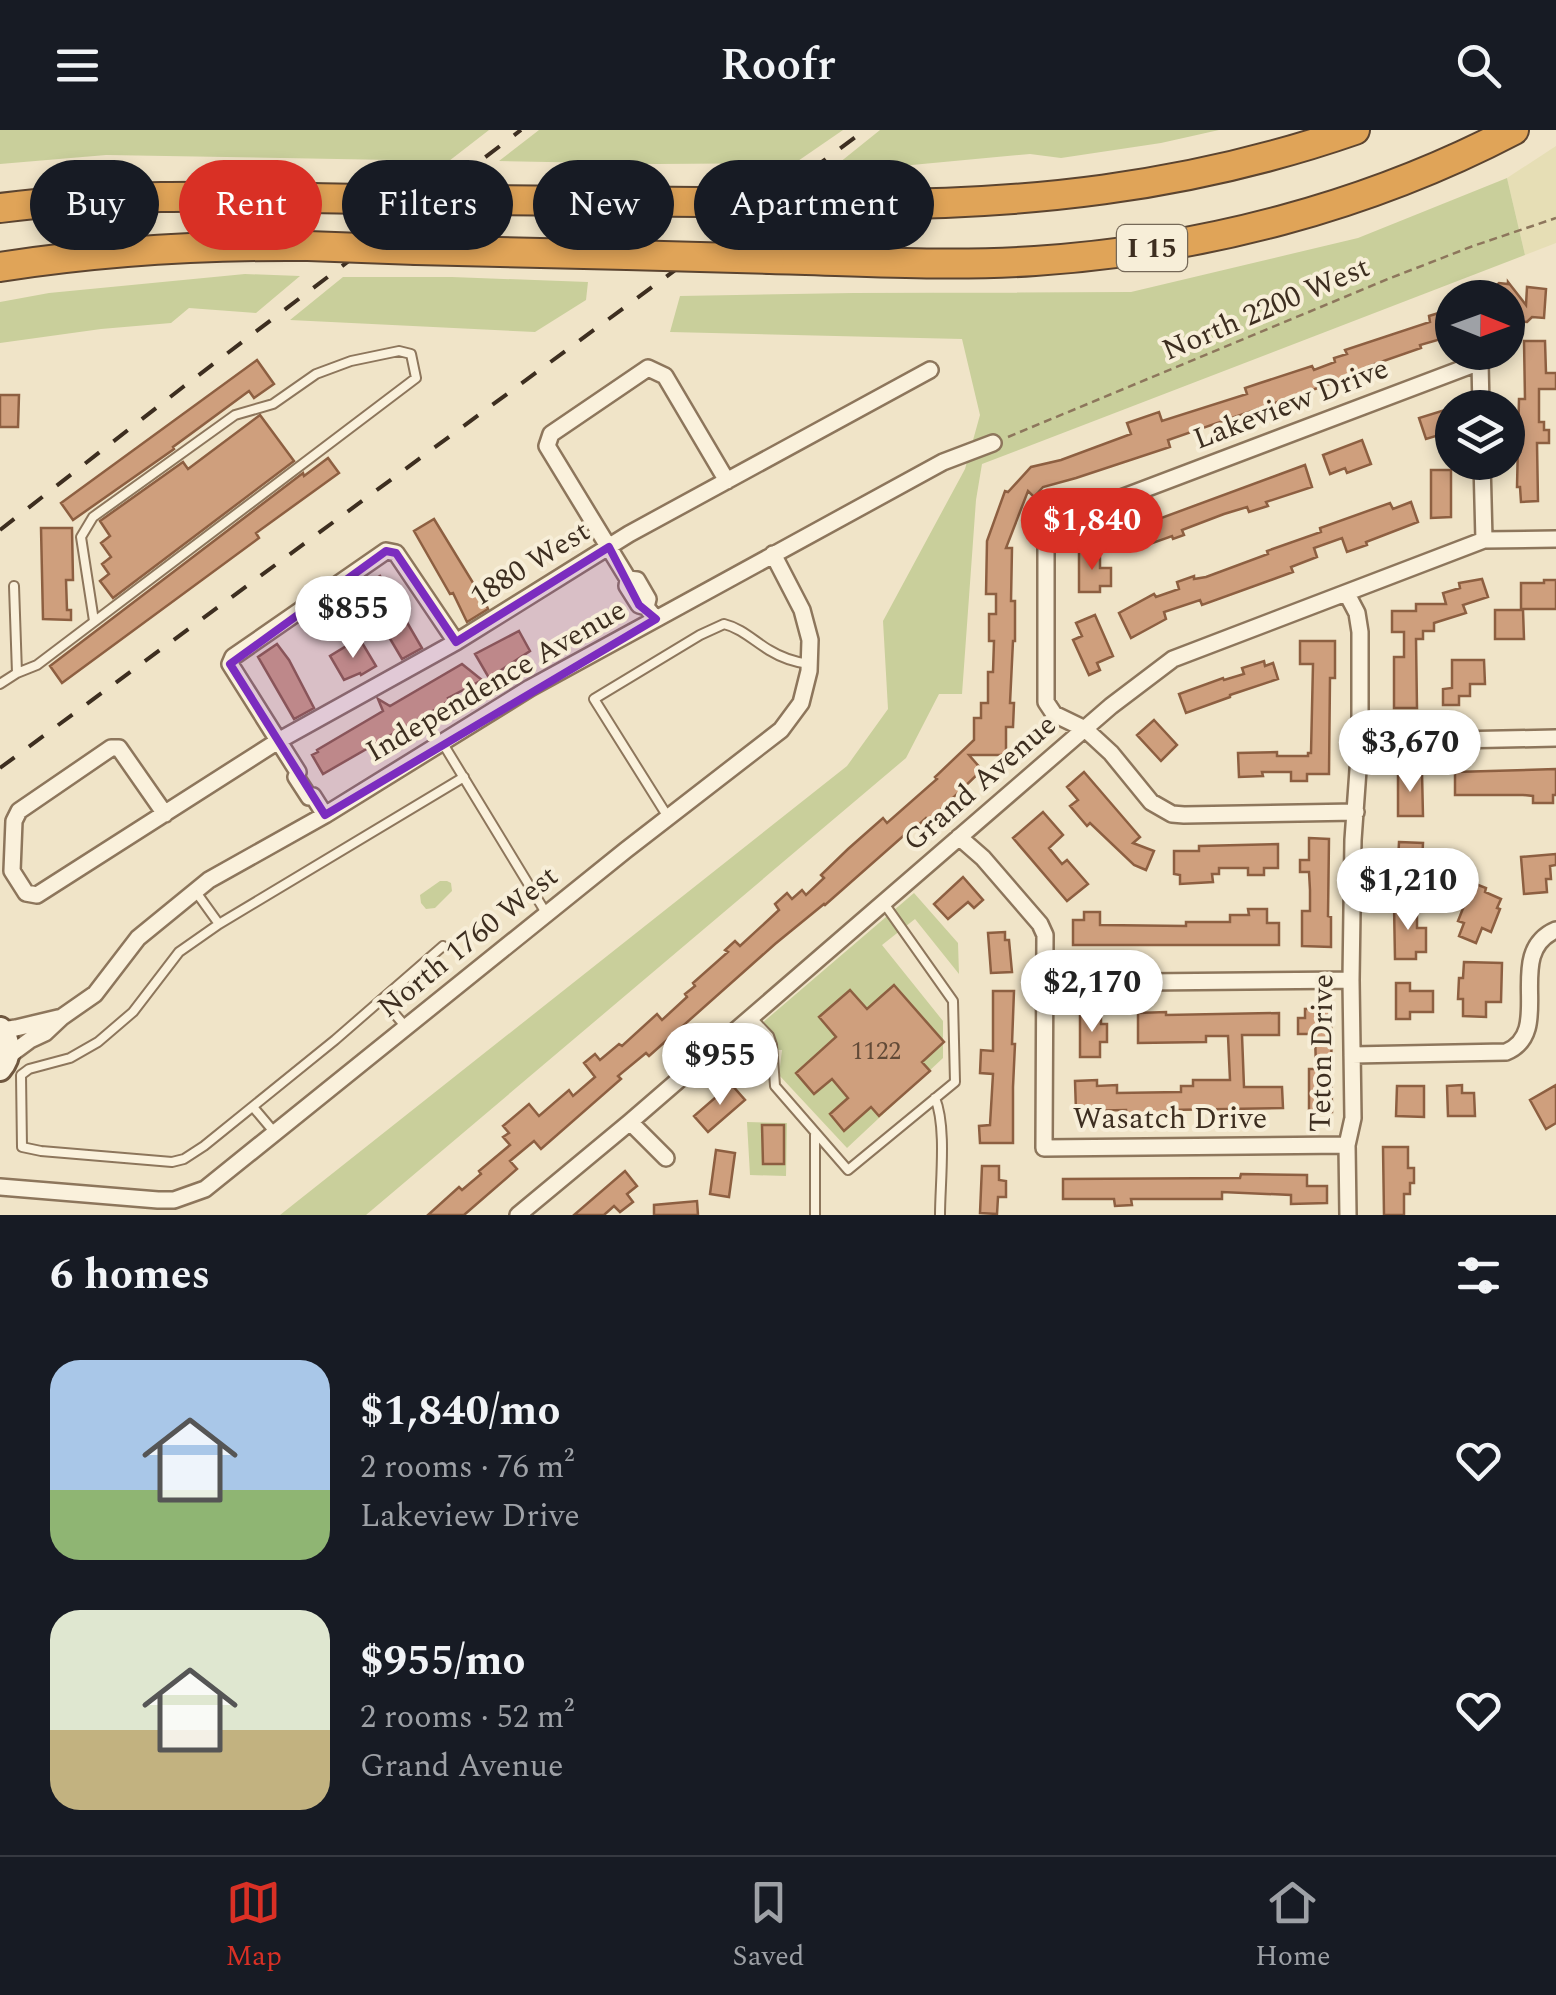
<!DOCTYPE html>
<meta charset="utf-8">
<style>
:root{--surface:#171b24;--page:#242831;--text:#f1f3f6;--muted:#9ea1a6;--line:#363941;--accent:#d93025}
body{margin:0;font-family:Spectral,serif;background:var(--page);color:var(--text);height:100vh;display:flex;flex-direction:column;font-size:38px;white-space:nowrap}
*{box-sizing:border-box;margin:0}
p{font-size:32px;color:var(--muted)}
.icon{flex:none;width:55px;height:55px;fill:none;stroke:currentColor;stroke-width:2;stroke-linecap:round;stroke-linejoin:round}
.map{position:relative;height:1085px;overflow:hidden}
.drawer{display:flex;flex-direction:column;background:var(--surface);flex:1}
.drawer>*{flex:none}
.top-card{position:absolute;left:30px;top:30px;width:1000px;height:90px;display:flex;gap:20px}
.needle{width:65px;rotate:91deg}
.fabs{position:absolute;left:1435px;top:150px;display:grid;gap:20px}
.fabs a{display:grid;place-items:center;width:90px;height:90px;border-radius:50%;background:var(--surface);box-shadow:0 5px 15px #0003;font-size:50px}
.price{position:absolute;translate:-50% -85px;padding:0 22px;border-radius:35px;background:#fff;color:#222;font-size:32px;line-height:65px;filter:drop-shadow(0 2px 5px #0008)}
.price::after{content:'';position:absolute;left:50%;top:60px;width:30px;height:22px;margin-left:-15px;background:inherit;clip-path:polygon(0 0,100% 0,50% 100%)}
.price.selected{background:var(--accent);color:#fff}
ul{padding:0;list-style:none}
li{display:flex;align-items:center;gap:30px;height:250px;padding:0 50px}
li span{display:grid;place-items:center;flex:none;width:280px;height:200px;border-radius:30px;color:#555}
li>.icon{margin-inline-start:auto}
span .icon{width:120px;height:120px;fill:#fffc;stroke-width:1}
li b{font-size:42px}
h2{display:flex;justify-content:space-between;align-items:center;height:120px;padding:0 50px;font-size:42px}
.tag{padding:0 35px;border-radius:45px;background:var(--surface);box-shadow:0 5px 15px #0003;font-size:35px;line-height:90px}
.tag.selected{background:var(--accent);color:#fff}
header{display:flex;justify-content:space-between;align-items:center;height:130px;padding:0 50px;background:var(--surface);font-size:45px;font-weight:600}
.tabs{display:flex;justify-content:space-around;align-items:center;height:140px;border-top:2px solid var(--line);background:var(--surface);font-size:28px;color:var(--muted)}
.tabs a{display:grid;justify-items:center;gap:5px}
.tabs .selected{color:var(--accent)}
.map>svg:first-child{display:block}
</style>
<header><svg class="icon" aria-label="menu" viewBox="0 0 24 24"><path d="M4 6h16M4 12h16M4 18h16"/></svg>Roofr<svg class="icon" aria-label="search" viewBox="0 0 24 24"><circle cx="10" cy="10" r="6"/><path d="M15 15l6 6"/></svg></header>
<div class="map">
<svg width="1556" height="1085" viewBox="0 0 1556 1085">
<rect width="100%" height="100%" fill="#f0e4c8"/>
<!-- farmland -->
<path fill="#e6deb5" d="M1556,16V113L1525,125L1507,48Z"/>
<!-- green -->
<path fill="#c9cf9b" d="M0,0H489L449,31L106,25L0,34Z
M539,0H843L795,33L656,34L499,31Z
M880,0H1219L1161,13L1061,28L1030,24L901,36L834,37Z
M1507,48L1525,125L982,334L976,370L962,564H939L906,628L366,1085H280L847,636L888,579L883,491L965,339L980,285L962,209L670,202L680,166L853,163L1131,162L1358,108Z
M245,144L300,146L256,183L189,178L171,193L101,199L0,213V172L49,163Z
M343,147H452L588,152L586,170L535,202L290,190Z
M440,751H447L451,753L452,761L435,778L426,779L421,773L420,765Z
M914,763L958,813L959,844L915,789L882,815L943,891V928L847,1018L779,945L782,920L748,919L747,906Z
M747,992L787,993L786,1046L750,1045Z"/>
<!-- building -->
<path fill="#cf9f7d" stroke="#8d5f41" stroke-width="2.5" d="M1508,152L1526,175L1527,157L1546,159L1544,188L1532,187L1527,192L1508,191V168H1483L1499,153L1508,154Z
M1452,179V200L1446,202L1448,207L1420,215L1421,218L1369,236L1370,240L1168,310L1170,317L1076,348L1043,357L1034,367L1028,361L1006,418H1012L1011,471H1015V511H1013L1010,573H1014L1013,597H1006V625H969L982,640L929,691L926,688L911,702L910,700L825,775L824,774L775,814L649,926L646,923L618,946L621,949L541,1019L534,1011L510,1031L517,1039L464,1085H428L459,1057L462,1060L481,1044L479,1041L510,1015L503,1007L509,1003L503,996L529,974L539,986L569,960L573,966L595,947L584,933L595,924L600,930L619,914L622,916L657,884L662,890L687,867L685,864L695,856L693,853L728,822L725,820L735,811L740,816L779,780L775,774L787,763L792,769L802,760L806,765L824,748L821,745L848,719L883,688L887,693L937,649L935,647L974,610V588H981V573H988V542H993L994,511H989V484H996V464H986L987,411L1005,361L1008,362L1031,337L1061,330L1131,304L1127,293L1159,282L1162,291L1247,264L1245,258L1260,253L1312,236L1314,240L1335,232L1334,228L1347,224L1345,220L1430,192L1429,186Z
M1524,211H1545L1546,243H1556V259H1539V292H1544V300H1549V313H1537L1538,371L1521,372L1520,357H1517L1519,269H1525Z
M257,230L274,254L254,268L249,261L173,317L174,319L73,390L61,373Z
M0,265H19L18,297H0Z
M1448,279L1452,293V307L1443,310L1442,304L1426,309L1419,288Z
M260,285L294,331L113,468L100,451L109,444L102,434L111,427L101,413L110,406L100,391L183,332L188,339Z
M1362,310L1371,334L1347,343L1345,338L1330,344L1323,325Z
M328,328L339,343L256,403L259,408L62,553L50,536L303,343L304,346Z
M1305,335L1312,357L1266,372L1268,376L1249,382L1247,377L1224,384L1182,400L1184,405L1173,409L1172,406L1133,420L1126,401Z
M1431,340H1451V387L1431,388Z
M1411,372L1418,392L1366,412L1367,415L1347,422L1342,408L1314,418L1317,427L1291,437L1293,442L1202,475L1200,470L1164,482L1166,489L1131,508L1119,483L1154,464L1156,467L1179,459L1177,452L1194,446V449L1206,447L1268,424L1267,421L1321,402L1320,398L1390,373L1393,379Z
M434,389L486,474L488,479L467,492L453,463L450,464L414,401Z
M41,398H72L73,450H66L67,480H71V490L43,489Z
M1079,421H1100V438H1111V456H1100V462H1079Z
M380,446L422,518L402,529L360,458Z
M1482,449L1488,467L1463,475L1466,483L1434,493V501H1423V509H1416L1417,578H1394V527H1404V502H1392V481H1416V474H1446L1443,463L1460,458L1459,453Z
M1544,450H1556V479H1521V453H1544Z
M1495,480H1523L1524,509H1495Z
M1095,485L1113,526L1097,533L1100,540L1089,545L1073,510L1082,506L1076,493Z
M519,501L530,521L489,548L475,524Z
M361,511L376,536L361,545L360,543L344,550L330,526L353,512L354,515Z
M1300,511H1335V548H1330L1329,644H1307V651H1291V642H1262L1263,646L1239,647L1238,623L1277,622V626H1308V623H1311L1313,534H1300Z
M277,514L289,530L314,578L294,589L258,527Z
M1452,530H1484L1485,554H1470V566H1459V575H1443V559L1452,558Z
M1264,531L1265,536L1273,533L1278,549L1230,565V567L1186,583L1179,564L1223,548L1224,550L1244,544L1242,538Z
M462,534L482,550L448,568L449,570L443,575L323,644L312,625L318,622L317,620L383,581L378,569L390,576Z
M1154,590L1177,615L1161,631L1137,605Z
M1556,639V665H1553V673H1533V666L1523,665H1455V642Z
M1084,642L1140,707L1133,713L1154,721L1146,740L1134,735L1090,693L1087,696L1070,676L1078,670L1067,657Z
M1398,643H1422L1423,686H1398Z
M1043,682L1063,705L1049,718L1062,734L1067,730L1088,754L1067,771L1013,708Z
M1309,708L1329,709L1328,786L1331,787V817L1302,816V781H1310V760L1309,742H1300V730H1309Z
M1399,712L1423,713L1421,755L1397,754Z
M1278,714V738H1264V745H1248V738H1219V744H1212L1213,752L1180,754V745L1174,744V721H1199V716Z
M1556,724V735L1550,736L1551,749H1546L1547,762L1524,764L1521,727Z
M963,747L983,770L974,778L968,772L948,789L934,774Z
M1473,753L1486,758L1485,762L1501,769L1497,778L1500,779L1491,802L1482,798L1476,813L1459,806L1464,793L1458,791Z
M1394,775L1417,776V798H1426V822H1416V829H1395Z
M1248,779H1267V793H1279V815H1073V790H1084V782H1100V795L1186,796V792H1230V785H1249Z
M1005,802V810H1009L1012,842L991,843L988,803Z
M1464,832L1502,833L1501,872H1486V887L1463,886V869H1458L1459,848H1463Z
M1396,853H1410V861H1433V882H1410V889H1396Z
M894,855L944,912L922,932L930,941L879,986L871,977L844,1001L830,984L848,968L832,949L814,964L796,943L836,907L819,887L850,860L867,879Z
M993,861H1014L1012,914H1015L1013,957V1013H980L979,996L990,995L993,944L980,943L981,920L993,921Z
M1331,878L1332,982H1309V939H1316L1315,904H1298V888H1305V879Z
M1166,882V885L1279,883V905H1242L1244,957H1282L1283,978L1169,980V983L1126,984V980L1076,981L1075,951L1097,950V956L1117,955V963L1181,962V956H1193V950H1230L1228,906H1206V912L1138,913V883Z
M1080,885H1101V894H1107V912H1100V927H1080Z
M731,954L745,970L708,1002L694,986Z
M1462,955V963H1474L1475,986H1448L1447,956Z
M1556,955V993L1546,999L1530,970Z
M1397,956H1424V987L1396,986Z
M762,995H784V1034H763Z
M1383,1017H1408V1038H1414V1053H1410V1064H1404V1085H1384Z
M716,1020L735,1023L729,1067L710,1064Z
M982,1036H999V1050L1006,1051V1067H998L997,1084L980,1083Z
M625,1041L637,1056L627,1064L633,1072L620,1082L614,1076L604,1085H574Z
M1241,1044L1307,1045V1056H1327V1073L1291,1074V1065L1222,1062V1069H1131L1132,1075L1115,1076L1114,1069H1063V1049L1240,1048Z
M697,1071L698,1085H654V1075Z"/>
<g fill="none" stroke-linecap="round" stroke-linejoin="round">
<!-- service casing -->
<g stroke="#8d765c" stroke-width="12">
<path id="service" d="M17,543L37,535L416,248L411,224L399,221L351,231L316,244L273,274L235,285L93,387L81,407L94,491
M0,554L17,543L14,456
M442,612L546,783
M668,687L594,569L700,505L724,494C741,498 754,511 769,520C782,528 794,532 809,534
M196,762L219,794L464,647
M219,794L179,822L133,882L98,912L70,928L29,939L21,945L22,1017L41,1021L172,1032L184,1029L204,1016L335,910L443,816
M382,869L405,896
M751,887L769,906L772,915L775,956L848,1040L955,952L953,871L883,772
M935,968C947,997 940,1053 940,1085
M253,977L275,1003
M815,1005V1085"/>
</g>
<!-- minor casing -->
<g stroke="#8d765c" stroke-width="20">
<path id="minor" d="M1482,332L1484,410
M628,449L637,450L648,469L646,477
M1347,464L1357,483L1360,502V612L1353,710L1351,850L1353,988L1347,1015L1348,1085
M656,489L646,477L639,475L627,456L628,449L547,316L551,304L648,238L665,246L727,351
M1360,612L1556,608
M1356,682L1184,685L1172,684L1151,672L1111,623L1085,599L1054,584L1046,572V414L1049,403L1063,390L1480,232L1481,278
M165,684L119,618H111L19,681L14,691L12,741L26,763L37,765L278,611L456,512L629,404L930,240
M325,685L313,666L309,667L296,647L298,642L230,534L233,527L386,421L396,423L456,512
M959,707L983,728L1040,794L1045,805L1044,1018L1347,1015
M1046,853L1351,850
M0,900L16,898L62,887
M1352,925L1506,922C1556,902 1502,823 1556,800
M7,927L30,910L45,903L62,887L95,864L138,808L209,750L325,685L530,558L943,332L993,313
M630,992L666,1028
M0,1057L158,1070H174L205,1059L626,720L781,600L801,573L809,541L810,510L802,480L773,424
M518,1085L630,992L1111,576L1173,529L1484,410L1556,409"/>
</g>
<!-- secondary casing -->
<g stroke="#6f573f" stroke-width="28">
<path id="secondary" d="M0,899C10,912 11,926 0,939"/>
</g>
<!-- motorway casing -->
<g stroke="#5b4430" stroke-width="32">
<path id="motorway" d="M480,70L699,72
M845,74C1021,76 1188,58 1355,0
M0,78C123,62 246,67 369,69
M416,120L627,125
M770,129C858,131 947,137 1035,131C1201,120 1367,77 1514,0
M0,137C103,121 204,115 308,116"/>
</g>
<!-- path -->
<path stroke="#8d765c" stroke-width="2.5" stroke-dasharray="8 5" stroke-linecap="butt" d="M1008,307L1388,149L1473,116L1556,88"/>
<!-- service -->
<use href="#service" stroke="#faf1dc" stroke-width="8"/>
<!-- minor -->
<use href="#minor" stroke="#faf1dc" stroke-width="15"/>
<!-- secondary -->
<use href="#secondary" stroke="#faf1dc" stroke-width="22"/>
<!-- motorway -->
<use href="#motorway" stroke="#e0a458" stroke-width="28"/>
<!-- rail -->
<path stroke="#3d2e20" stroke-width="4" stroke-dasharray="18 18" stroke-linecap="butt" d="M0,400L183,257L521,0
M0,638L865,0"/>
<!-- motorway-bridge casing -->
<g stroke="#5b4430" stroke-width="32" stroke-linecap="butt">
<path id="motorway-bridge" d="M369,69L480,70
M699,72L845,74
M308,116L416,120
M627,125L770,129"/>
</g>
<!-- motorway-bridge -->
<use href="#motorway-bridge" stroke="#e0a458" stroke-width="28"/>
</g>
<!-- marked area -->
<path fill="#7b2cbf" fill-opacity="0.2" stroke="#7b2cbf" stroke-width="8" stroke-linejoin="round" d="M609,417L639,475L656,489L325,685L230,534L386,421L396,423L456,512Z"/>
<g text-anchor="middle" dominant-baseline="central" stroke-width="8" stroke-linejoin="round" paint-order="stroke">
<!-- number labels -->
<g font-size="25" fill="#624a37">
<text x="876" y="922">1122</text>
</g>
<!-- shield labels -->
<rect fill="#f7eed8" stroke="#756857" stroke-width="2.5" x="1117" y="95" width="70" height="46" rx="8"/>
<g font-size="28" font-weight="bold" fill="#3d2e20">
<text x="1152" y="118">I 15</text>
</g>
<!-- street labels -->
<g font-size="30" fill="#3d2e20" stroke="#f7eed8">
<text transform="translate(1266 179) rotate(-23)">North 2200 West</text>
<text transform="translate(1291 274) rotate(-21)">Lakeview Drive</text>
<text transform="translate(530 434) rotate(-32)">1880 West</text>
<text transform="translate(496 551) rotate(-30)">Independence Avenue</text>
<text transform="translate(980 653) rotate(-41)">Grand Avenue</text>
<text transform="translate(468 812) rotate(-39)">North 1760 West</text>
<text transform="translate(1322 923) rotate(-89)">Teton Drive</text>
<text x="1170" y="989">Wasatch Drive</text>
</g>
</g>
</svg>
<div class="fabs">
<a><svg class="needle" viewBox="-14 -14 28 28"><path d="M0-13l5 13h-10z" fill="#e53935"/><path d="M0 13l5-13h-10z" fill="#9ea1a6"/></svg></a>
<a><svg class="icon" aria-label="layers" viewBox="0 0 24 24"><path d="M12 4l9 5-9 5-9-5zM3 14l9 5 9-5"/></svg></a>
</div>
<b class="price selected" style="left:1092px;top:443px">$1,840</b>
<b class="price" style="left:353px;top:531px">$855</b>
<b class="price" style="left:1410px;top:665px">$3,670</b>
<b class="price" style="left:1408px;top:803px">$1,210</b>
<b class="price" style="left:1092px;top:905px">$2,170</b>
<b class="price" style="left:720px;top:978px">$955</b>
<div class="top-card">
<a class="tag">Buy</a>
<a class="tag selected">Rent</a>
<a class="tag">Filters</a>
<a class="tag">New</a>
<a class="tag">Apartment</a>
</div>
</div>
<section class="drawer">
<h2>6 homes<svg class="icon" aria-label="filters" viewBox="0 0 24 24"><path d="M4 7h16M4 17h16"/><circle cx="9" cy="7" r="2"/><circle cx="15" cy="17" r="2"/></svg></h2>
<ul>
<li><span style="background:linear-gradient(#a9c7e8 65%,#8fb573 0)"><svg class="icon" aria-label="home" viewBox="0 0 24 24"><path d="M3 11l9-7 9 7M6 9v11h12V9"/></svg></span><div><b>$1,840/mo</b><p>2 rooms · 76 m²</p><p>Lakeview Drive</p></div><svg class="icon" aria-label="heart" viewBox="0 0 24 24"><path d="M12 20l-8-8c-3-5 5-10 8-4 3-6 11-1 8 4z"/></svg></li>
<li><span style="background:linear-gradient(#dfe7d0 60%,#c2b280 0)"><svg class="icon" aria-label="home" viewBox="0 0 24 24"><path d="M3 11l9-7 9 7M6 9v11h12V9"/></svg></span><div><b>$955/mo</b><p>2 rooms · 52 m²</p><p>Grand Avenue</p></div><svg class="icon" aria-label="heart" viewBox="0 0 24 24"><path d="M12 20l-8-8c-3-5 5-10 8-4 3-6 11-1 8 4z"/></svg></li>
</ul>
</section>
<nav class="tabs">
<a class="selected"><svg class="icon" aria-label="map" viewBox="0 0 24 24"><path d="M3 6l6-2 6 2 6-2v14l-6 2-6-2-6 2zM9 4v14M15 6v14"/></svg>Map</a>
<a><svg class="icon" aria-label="saved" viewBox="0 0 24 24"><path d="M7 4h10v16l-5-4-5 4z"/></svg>Saved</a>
<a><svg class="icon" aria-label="home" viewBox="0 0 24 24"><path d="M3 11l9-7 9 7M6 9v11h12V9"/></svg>Home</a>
</nav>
